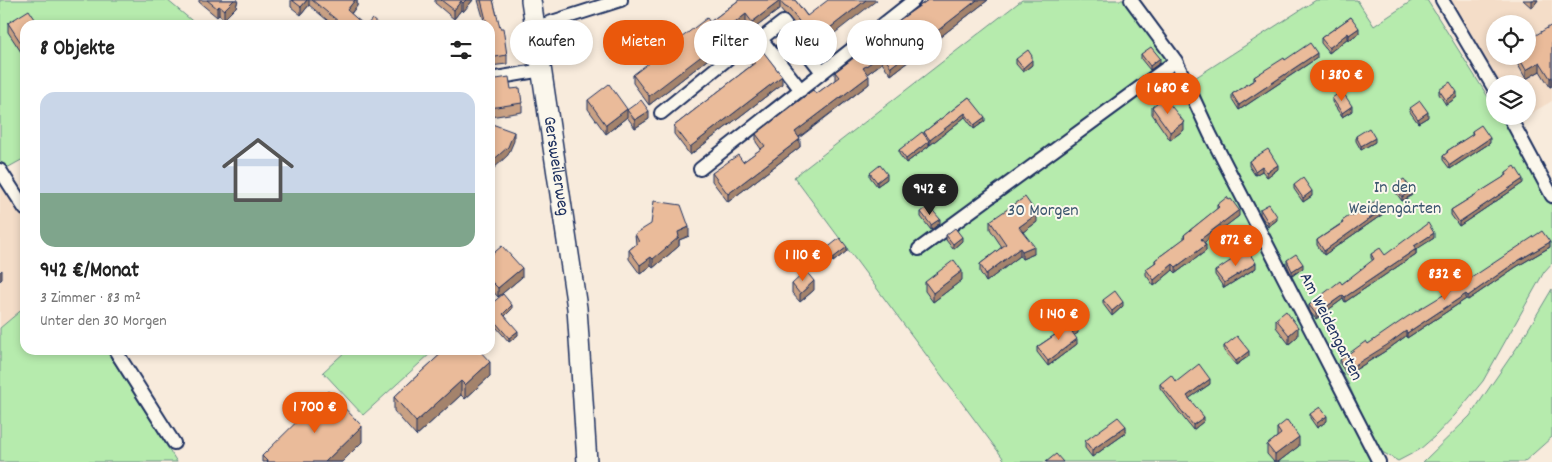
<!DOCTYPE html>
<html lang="de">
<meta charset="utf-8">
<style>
:root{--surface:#fff;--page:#f6f6f6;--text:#222;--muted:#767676;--line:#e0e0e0;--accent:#ea580c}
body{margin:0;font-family:Dekko,sans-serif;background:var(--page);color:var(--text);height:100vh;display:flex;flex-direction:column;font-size:19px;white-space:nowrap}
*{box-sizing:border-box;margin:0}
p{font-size:16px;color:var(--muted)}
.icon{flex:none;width:28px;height:28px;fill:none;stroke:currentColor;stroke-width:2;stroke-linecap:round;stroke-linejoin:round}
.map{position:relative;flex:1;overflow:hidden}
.drawer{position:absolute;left:20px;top:20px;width:475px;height:335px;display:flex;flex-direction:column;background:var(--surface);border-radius:15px;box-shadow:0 2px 8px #0003}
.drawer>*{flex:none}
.banner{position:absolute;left:510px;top:20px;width:475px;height:45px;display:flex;gap:10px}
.controls{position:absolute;left:1486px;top:15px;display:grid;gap:10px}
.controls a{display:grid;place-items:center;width:50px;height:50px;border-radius:50%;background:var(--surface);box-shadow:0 2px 8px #0003;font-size:25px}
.price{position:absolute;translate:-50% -42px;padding:0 11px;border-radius:18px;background:var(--accent);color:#fff;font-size:16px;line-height:32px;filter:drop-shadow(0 1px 2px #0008)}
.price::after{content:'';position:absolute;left:50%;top:30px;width:15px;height:11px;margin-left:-8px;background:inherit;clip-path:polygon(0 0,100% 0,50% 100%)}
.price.current{background:#222;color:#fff}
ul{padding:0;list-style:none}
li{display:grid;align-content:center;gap:10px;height:265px;padding:0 20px}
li+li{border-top:1px solid var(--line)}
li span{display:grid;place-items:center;height:155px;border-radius:15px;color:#555}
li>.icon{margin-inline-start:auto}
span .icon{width:90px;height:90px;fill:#fffc;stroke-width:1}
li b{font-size:21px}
h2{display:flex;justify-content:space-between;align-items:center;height:60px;padding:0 20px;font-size:21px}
.tag{padding:0 18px;border-radius:22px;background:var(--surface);box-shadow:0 2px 8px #0003;font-size:18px;line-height:45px}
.tag.current{background:var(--accent);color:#fff}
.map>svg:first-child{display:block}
</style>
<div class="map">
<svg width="1552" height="462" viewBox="0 0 1552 462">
<rect width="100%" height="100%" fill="#f8ebdc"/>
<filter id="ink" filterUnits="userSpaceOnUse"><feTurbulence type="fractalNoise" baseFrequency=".02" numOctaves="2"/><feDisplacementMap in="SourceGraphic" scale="10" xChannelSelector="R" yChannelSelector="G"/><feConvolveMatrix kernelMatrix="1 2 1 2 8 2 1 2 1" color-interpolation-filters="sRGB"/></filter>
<g filter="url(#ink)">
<!-- built -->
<path fill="#f4ddc8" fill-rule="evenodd" d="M1448,0H1552V101L1528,115V84H1497L1482,55ZM1495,24H1528V56H1495Z
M0,181L25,219V307L0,328Z"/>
<!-- green -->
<path fill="#b6ebad" stroke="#688d86" d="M0,0H167L197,25H25V158L5,169L0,162Z
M1022,0H1125L1163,54L1272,263L1373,462H1006L794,177Z
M1316,0H1357L1374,26L1413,0H1427L1495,108V116H1500L1507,127L1552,206V263L1544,272L1483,381L1455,415L1434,437L1419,450L1398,461L1377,449L1348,383L1317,329L1187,83Z
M1552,289V437L1524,462H1423L1470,416L1520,343Z
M25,307V350H106L177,462H0V328Z
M347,350H429L431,353L363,415L323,372Z"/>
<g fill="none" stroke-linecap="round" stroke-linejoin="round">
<!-- street casing -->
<g stroke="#1b2f5e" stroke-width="16">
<path id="street" d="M1131,0L1176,61L1210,134L1379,462
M1442,0L1495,90
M536,27L621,0
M761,39L783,22L822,72
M490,79L542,70
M661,113L747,43L761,39L801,90
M1509,116L1552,196
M700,169L914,0
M0,170L25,209
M919,249L1176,61
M115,350L174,443"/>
</g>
<!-- secondary casing -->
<g stroke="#1b2f5e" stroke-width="22">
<g id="secondary">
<path id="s1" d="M531,0L577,308L587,462"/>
</g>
</g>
<!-- street -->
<use href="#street" stroke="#fbf7ec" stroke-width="12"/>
<!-- secondary -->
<use href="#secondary" stroke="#fbf7ec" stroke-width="19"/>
</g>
<!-- wall -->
<path fill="#c9a184" stroke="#1b2f5e" d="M199,0H238L236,7L224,19L219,15L217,17L199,2Z
M291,0H357V6L351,14L364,25H333L309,5L301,15L291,7Z
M435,0H473L463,12L461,10L454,19L435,3Z
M478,0H493L507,55V64L490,66V25L485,24Z
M739,0H795L826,40L827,50L820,56L789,17L784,14L780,9L752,30L746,23L716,46V53L649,105L633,83V75L710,22Z
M928,0H988L891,75L882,63L867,74L869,84L799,138L800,147L728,202L712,181V173L743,162L761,149L756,142V134L816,94L835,80V72L898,25V21Z
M1523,0H1538L1532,8Z
M1351,17L1359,33L1349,40L1348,38L1329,53L1321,43V38Z
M8,23L25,25V58L8,32Z
M1552,25V86L1550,87L1540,71L1526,79L1513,56H1528Z
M744,48L782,84L690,155L674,134V126L752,65L744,56Z
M1141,54L1160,63L1150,70L1141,59Z
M1317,58L1239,110L1232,99V94L1254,80V77L1285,60Z
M1016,59L1032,65L1023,72L1016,64Z
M490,80L522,103V112L490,117Z
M1439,90L1457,97L1446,105L1439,94Z
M969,97L985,121L974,129L965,117L930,145L929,143V146L906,163L899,154V150L924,135V132Z
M1332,98L1352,111L1342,117L1332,102Z
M588,100L627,110L649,119L635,128L627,117L606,134L588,109Z
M1152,107L1184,130L1170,140L1152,114Z
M1410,108L1428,117L1418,123L1410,112Z
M1472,131L1490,143L1450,169L1443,160V156L1447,153V151L1472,135Z
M1356,136L1375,142L1361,150L1356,141Z
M1249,161L1278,169L1267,177L1262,171L1255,175L1249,166Z
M1506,172L1523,183L1459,226L1451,215V210L1506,176Z
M870,173L887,179L877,186L870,177Z
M1294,185L1312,196L1303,202L1294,189Z
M1394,185L1412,195L1402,201L1394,190Z
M1217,205L1239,216L1204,242L1206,251L1176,273L1173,270L1154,286L1146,275V269L1155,263V260L1184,239V235L1217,209Z
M1260,209L1277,220L1268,227L1260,214Z
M921,212L940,223L931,230L921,217Z
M1383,214L1324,255L1317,245V240L1342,223V221L1353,216Z
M990,221L1037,222L1023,232L1034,254L1022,259L1020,256L986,282L980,272V264L1002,247L990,229Z
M635,234L689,236L679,240V246L653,268L651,266L640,274L629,259V250L636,244Z
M946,235L962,241L953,249L946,240Z
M1434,238L1416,249V254L1345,302L1343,299L1316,319L1311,313L1309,309V305L1342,284L1373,261L1371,258V254L1385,255Z
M1550,247L1516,267L1468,300L1466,299L1407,338L1406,336L1387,350L1347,375L1340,364V360L1368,344Z
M826,249L847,251L833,262L826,254Z
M490,256L522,277L498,297L490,288Z
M1287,260L1303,268L1292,276L1287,265Z
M1256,268L1224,288L1215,275V271Z
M962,280L933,302L925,291V282Z
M792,284L814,290L800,302L792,293Z
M1103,300L1123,306L1112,316L1103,304Z
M490,305L512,309L505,316L518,335L509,342L490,320Z
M1276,319L1298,336L1289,344L1276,327Z
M1059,327L1078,333L1074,335L1077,344L1048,366L1037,352V347L1059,332Z
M1224,346L1249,356L1236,365L1224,351Z
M442,350H479L490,376L465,399L461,395L416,436L394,411V397L443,352Z
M1176,382L1210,384L1189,398L1204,421L1193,430L1160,388V384Z
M1310,414L1327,421L1317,428L1310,418Z
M1277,428L1299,446L1278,462H1274L1267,454V445L1277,437Z
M1126,433L1092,457L1085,448V441Z
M362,442L342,462H262V456Z"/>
<!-- shaded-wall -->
<path fill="#a4836c" stroke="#1b2f5e" d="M234,0H238L236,7L224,19V10Z
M307,0H309V5L301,15V7Z
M355,0H357V6L347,18V10Z
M466,0H473L463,12V3Z
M866,0H877L822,43V34Z
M977,0H988L891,75V67Z
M1532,0H1538L1532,8Z
M461,1V10L454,19V10Z
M780,1V9L752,30V22Z
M219,6V15L217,17V8Z
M746,14V23L716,46V53L649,105V96L713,40Z
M1359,28V33L1349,40V35Z
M1348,33V38L1329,53V48Z
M827,42V50L820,56V47Z
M1317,53V58L1239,110V105Z
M882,55V63L863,77V68Z
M1160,58V63L1150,70V66Z
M1032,60V65L1023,72V68Z
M1540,62V71L1526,79V70Z
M782,76V84L690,155V147Z
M869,76V84L795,140V132Z
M1552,77V86L1550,87V78Z
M1457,92V97L1446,105V100Z
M1352,106V111L1342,117V113Z
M627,109V117L606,134V125Z
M649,111V119L635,128V120Z
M1428,112V117L1418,123V119Z
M965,113V117L930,145V140Z
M985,117V121L974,129V125Z
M1184,122V130L1170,140V132Z
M514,132V141L508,155L490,172V163Z
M1375,138V142L1361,150V146Z
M1490,138V143L1450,169V165Z
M800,139V147L728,202V194Z
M929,141V146L906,163V159Z
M1278,165V169L1267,177V172Z
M1262,166V171L1255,175V171Z
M887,174V179L877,186V182Z
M1523,179V183L1459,226V222Z
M1412,190V195L1402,201V197Z
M1312,191V196L1303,202V198Z
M1383,209V214L1324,255V251Z
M1239,210V216L1201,245V239Z
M1037,214V222L1019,235V227Z
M1277,216V220L1268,227V222Z
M940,219V223L931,230V225Z
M689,227V236L679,240V246L653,268V259L678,232Z
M1434,233V238L1414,251V246Z
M962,237V241L953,249V244Z
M1550,242V247L1516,267L1468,300V296L1516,262Z
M1206,245V251L1176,273V267Z
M1034,246V254L1022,259V251Z
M847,247V251L833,262V258Z
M1020,248V256L986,282V274Z
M1416,249V254L1345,302V297Z
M651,257V266L640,274V265Z
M1256,263V268L1224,288V283Z
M1173,264V270L1154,286V280Z
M1303,264V268L1292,276V271Z
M522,268V277L498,297V288Z
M2,270V279L0,281V272Z
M962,271V280L933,302V293Z
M814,281V290L800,302V294Z
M1466,294V299L1407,338V333Z
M1343,295V299L1316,319V314Z
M1123,302V306L1112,316V311Z
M512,305V309L503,318V314Z
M1298,327V336L1289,344V335Z
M1078,328V333L1072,337V332Z
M518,331V335L509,342V338Z
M1406,331V336L1387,350L1347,375V370Z
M1077,339V344L1048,366V361Z
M1249,351V356L1236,365V361Z
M490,362V376L465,399V385Z
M1210,379V384L1187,400V396Z
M461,381V395L416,436V422Z
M1327,416V421L1317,428V423Z
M1204,417V421L1193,430V425Z
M362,426V442L342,462H325Z
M1126,426V433L1092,457V450Z
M1299,437V446L1278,462H1275V455Z"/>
<!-- building -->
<path fill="#eabb9a" stroke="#1b2f5e" d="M207,0H234L224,10L219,6L217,8Z
M292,0H307L301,7Z
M312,0H355L347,10L364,25H343Z
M441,0H466L463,3L461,1L454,10Z
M481,0H493L500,28H503L507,55L490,58V25H481L487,24Z
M739,0H795L807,16L828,0H866L822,34L827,42L820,47L789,9L784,6L780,1L752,22L746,14L713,40L716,45L649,96L633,75L707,18L710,22Z
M928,0H977L891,67L882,55L863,68L869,76L795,132L800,139L728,194L712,173L738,155L743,162L765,146L756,134L813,90L816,94L839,77L835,72L900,23L898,21Z
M29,10L39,25H25V49L8,23Z
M1351,17L1359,28L1349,35L1348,33L1329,48L1321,38Z
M372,19L379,25H367Z
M1552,25V77L1550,78L1540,62L1526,70L1518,56H1528V40Z
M755,41L782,76L690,147L674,126L756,62L744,48L751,42Z
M1310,43L1317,53L1239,105L1232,94L1256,79L1254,77L1284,58L1285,60Z
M1151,47L1160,58L1150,66L1141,54Z
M1028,50L1032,56V60L1023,68L1016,59Z
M509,77L511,89L520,88L522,103L490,108V80Z
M1450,82L1457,92L1446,100L1439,90Z
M609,84L627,109L606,125L588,100Z
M1342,91L1352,106L1342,113L1332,98Z
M969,97L985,117L974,125L965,113L930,140L924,132Z
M1164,97L1184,122L1170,132L1152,107Z
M641,100L649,111L635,120L627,110Z
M1420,101L1428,112L1418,119L1410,108Z
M492,124L514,132L508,147L490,163V126Z
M1481,125L1490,138L1450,165L1443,156L1448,152L1447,151L1473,134L1472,131Z
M1369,128L1375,138L1361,146L1356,136Z
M922,132L929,141L906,159L899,150Z
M1268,149L1278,165L1267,172L1262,166L1255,171L1249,161Z
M880,165L887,174L877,182L870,173Z
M1515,166L1523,179L1459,222L1451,210L1507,175L1506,172Z
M1303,178L1312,191L1303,198L1294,185Z
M1404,179L1412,190L1402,197L1394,185Z
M1025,197L1037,214L1019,227L1034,246L1022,251L1020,248L986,274L980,264L1006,244L990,221Z
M1227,197L1229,200L1231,199L1239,210L1201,239L1206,245L1176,267L1173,264L1154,280L1146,269L1156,262L1155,260L1186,237L1184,235L1219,207L1217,205Z
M1377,200L1383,209L1324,251L1317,240L1343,223L1342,221L1352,214L1353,216Z
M654,201L681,205L689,227L678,232L679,237L653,259L651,257L640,265L629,250L639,242L635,234L651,224Z
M1269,204L1277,216L1268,222L1260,209Z
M929,206L940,219L931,225L921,212Z
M1428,223L1434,233L1414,246L1416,249L1345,297L1343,295L1316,314L1309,305L1340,281L1342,284L1374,259L1371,254L1380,248L1385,255Z
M955,228L962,237L953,244L946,235Z
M1542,231L1550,242L1516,262L1468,296L1466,294L1407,333L1406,331L1387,345L1347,370L1340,360L1366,341L1368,344L1407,317L1468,280Z
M840,238L847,247L833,258L826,249Z
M502,246L522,268L498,288L490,280V256Z
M1247,250L1256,263L1224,283L1215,271Z
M1296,254L1303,264L1292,271L1287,260Z
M954,260L962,271L933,293L925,282Z
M806,271L814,281L800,294L792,284Z
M1115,291L1123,302L1112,311L1103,300Z
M503,294L512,305L503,314L518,331L509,338L490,316V305Z
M1286,311L1298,327L1289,335L1276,319Z
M1071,318L1078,328L1072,332L1077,339L1048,361L1037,347L1061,331L1059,327Z
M1237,336L1249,351L1236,361L1224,346Z
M445,350H479L490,362L465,385L461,381L416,422L394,397Z
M1199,364L1210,379L1187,396L1204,417L1193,425L1160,384L1171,375L1176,382Z
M328,391L362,426L325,462H268L262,456Z
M1320,407L1327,416L1317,423L1310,414Z
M1118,417L1126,426L1092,450L1085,441Z
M1287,420L1299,437L1275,455L1267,445L1281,434L1277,428Z
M1056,454L1063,462H1046Z"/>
</g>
<g text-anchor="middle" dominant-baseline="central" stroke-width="4" stroke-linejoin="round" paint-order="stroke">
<!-- street labels -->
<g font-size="18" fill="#1b2f5e" stroke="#fbf7ec">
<text stroke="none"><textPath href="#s1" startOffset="168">Gersweilerweg</textPath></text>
<text transform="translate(1330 327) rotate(63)">Am Weidengarten</text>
</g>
<!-- park labels -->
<g font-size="18" fill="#3a556e" stroke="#fbf7ec">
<text x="1395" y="188">In den<tspan x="1395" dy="21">Weidengärten</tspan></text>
<text x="1043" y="211">30 Morgen</text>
</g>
</g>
</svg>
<div class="controls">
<a><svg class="icon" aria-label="locate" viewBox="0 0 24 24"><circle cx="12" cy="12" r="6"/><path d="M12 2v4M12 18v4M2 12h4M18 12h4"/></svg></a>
<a><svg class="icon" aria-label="layers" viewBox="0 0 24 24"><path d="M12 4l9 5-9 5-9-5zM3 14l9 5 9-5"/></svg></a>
</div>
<b class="price" style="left:1342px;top:102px">1 380 €</b>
<b class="price" style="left:1168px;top:115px">1 680 €</b>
<b class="price current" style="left:930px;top:216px">942 €</b>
<b class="price" style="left:1236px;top:267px">872 €</b>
<b class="price" style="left:803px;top:282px">1 110 €</b>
<b class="price" style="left:1445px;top:301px">832 €</b>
<b class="price" style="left:1059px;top:341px">1 140 €</b>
<b class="price" style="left:315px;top:434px">1 700 €</b>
<div class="banner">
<a class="tag">Kaufen</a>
<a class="tag current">Mieten</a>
<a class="tag">Filter</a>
<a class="tag">Neu</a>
<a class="tag">Wohnung</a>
</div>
<section class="drawer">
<h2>8 Objekte<svg class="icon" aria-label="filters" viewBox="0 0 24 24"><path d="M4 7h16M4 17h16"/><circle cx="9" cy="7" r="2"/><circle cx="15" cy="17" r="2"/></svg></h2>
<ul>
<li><span style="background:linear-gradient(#c9d6e8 65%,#7fa58c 0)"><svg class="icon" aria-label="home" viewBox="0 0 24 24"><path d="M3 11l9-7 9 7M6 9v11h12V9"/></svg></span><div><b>942 €/Monat</b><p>3 Zimmer · 83 m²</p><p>Unter den 30 Morgen</p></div></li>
</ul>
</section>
</div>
